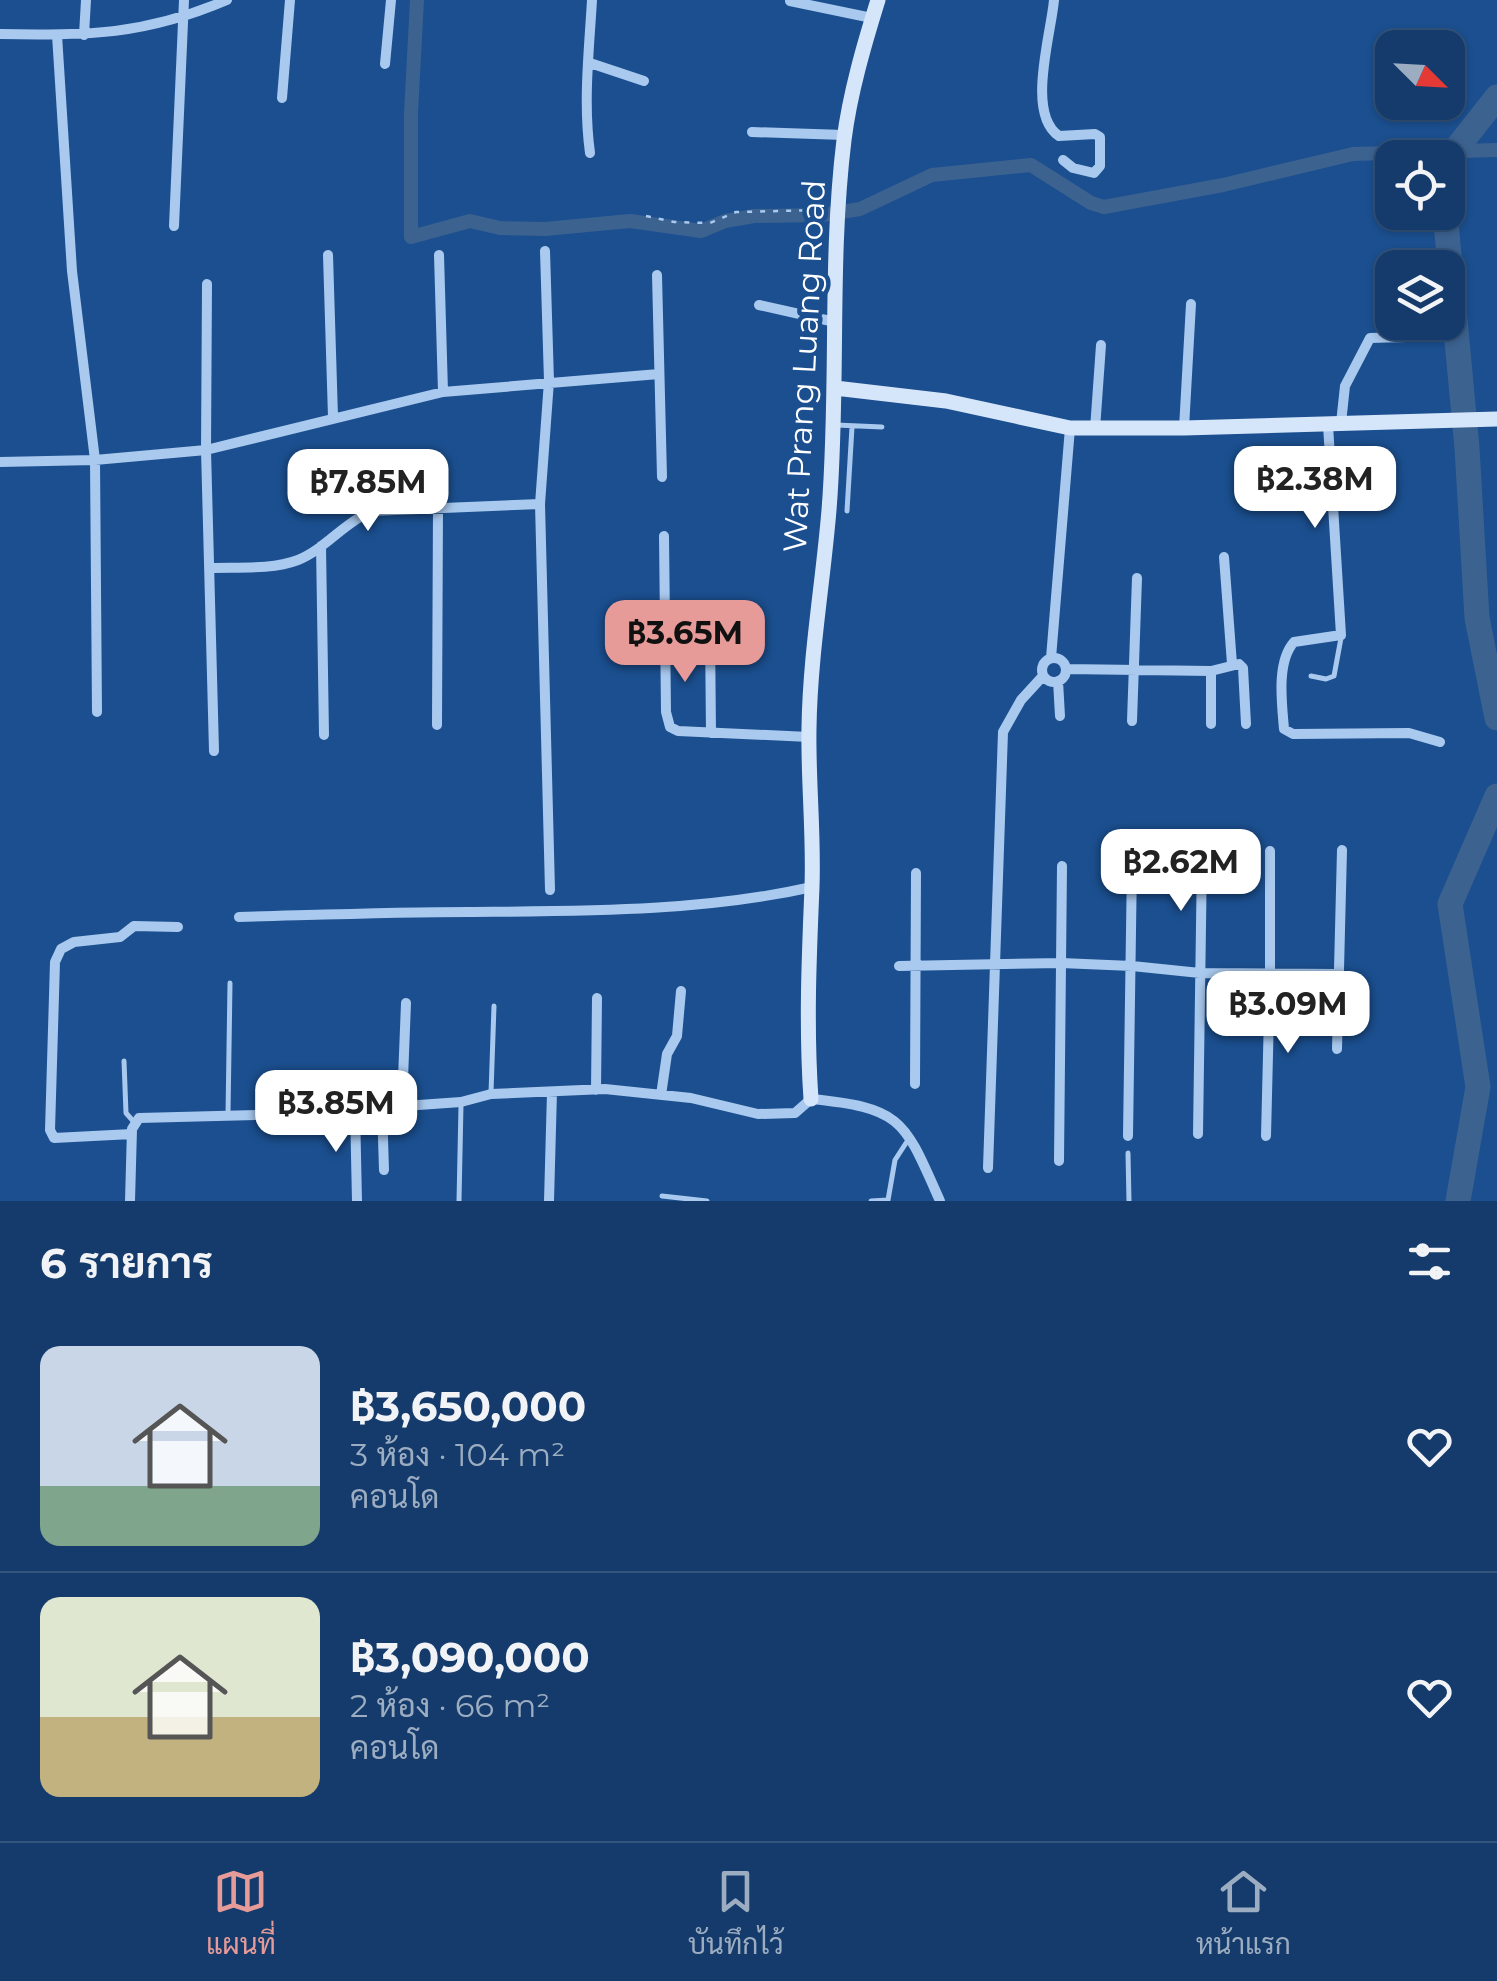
<!DOCTYPE html>
<html lang="th">
<meta charset="utf-8">
<style>
:root{--surface:#143b6b;--page:#1d4271;--text:#f1f3f6;--muted:#9dadc1;--line:#33557e;--accent:#e69b98}
body{margin:0;font-family:Montserrat,Sarabun,sans-serif;background:var(--page);color:var(--text);height:100vh;display:flex;flex-direction:column;font-size:38px;white-space:nowrap}
*{box-sizing:border-box;margin:0}
p{font-size:32px;color:var(--muted)}
.icon{flex:none;width:55px;height:55px;fill:none;stroke:currentColor;stroke-width:2;stroke-linecap:round;stroke-linejoin:round}
.map{position:relative;height:1201px;overflow:hidden}
.side{display:flex;flex-direction:column;background:var(--surface);flex:1}
.side>*{flex:none}
.needle{width:65px;rotate:114deg}
.tools{position:absolute;left:1375px;top:30px;display:grid;gap:20px}
.tools a{display:grid;place-items:center;width:90px;height:90px;border-radius:20px;background:var(--surface);box-shadow:0 2px 8px #0004,0 0 0 2px var(--line);font-size:50px}
.price{position:absolute;translate:-50% -85px;padding:0 22px;border-radius:20px;background:#fff;color:#222;font-size:32px;line-height:65px;filter:drop-shadow(0 2px 5px #0008)}
.price::after{content:'';position:absolute;left:50%;top:60px;width:30px;height:22px;margin-left:-15px;background:inherit;clip-path:polygon(0 0,100% 0,50% 100%)}
.price.current{background:var(--accent);color:#111}
ul{padding:0;list-style:none}
li{display:flex;align-items:center;gap:30px;height:250px;padding:0 40px}
li+li{border-top:2px solid var(--line)}
li span{display:grid;place-items:center;flex:none;width:280px;height:200px;border-radius:20px;color:#555}
li>.icon{margin-inline-start:auto}
span .icon{width:120px;height:120px;fill:#fffc;stroke-width:1}
li b{font-size:42px}
h2{display:flex;justify-content:space-between;align-items:center;height:120px;padding:0 40px;font-size:42px}
.tab-bar{display:flex;justify-content:space-around;align-items:center;height:140px;border-top:2px solid var(--line);background:var(--surface);font-size:28px;color:var(--muted)}
.tab-bar a{display:grid;justify-items:center;gap:5px}
.tab-bar .current{color:var(--accent)}
.map>svg:first-child{display:block}
</style>
<div class="map">
<svg width="1497" height="1201" viewBox="0 0 1497 1201">
<rect width="100%" height="100%" fill="#1b4f8f"/>
<g fill="none" stroke-linecap="round" stroke-linejoin="round">
<!-- canal -->
<path stroke="#3c6290" stroke-width="14" d="M417,0L411,113V237L470,221L500,228L545,229L630,221L701,231L725,221L754,216L822,215L860,209L932,175L1031,165L1091,203L1104,207L1223,185L1353,154L1497,150"/>
<!-- river -->
<path stroke="#3c6290" stroke-width="25" d="M1448,190L1452,154L1497,97
M1445,212L1467,448L1477,618L1497,718
M1458,1201L1478,1087L1450,904L1497,796"/>
<!-- path -->
<path stroke="#a9c9ee" stroke-width="2.5" stroke-dasharray="5 8" stroke-linecap="butt" d="M646,216L674,222L710,223L736,212L823,210"/>
<!-- lane -->
<path stroke="#a9c9ee" stroke-width="5" d="M836,425L882,427
M847,511L852,427
M1311,676L1326,679L1334,676L1341,638
M124,1061L126,1113L134,1122
M491,1093L494,1006
M228,1115L230,983
M1128,1153L1129,1201
M662,1196L707,1201
M459,1201L461,1105
M871,1201L888,1200L895,1160L908,1140"/>
<!-- street -->
<path stroke="#a9c9ee" stroke-width="10" d="M1054,0C1051,35 1026,114 1059,136L1095,134L1100,137V166L1094,173L1073,168L1063,160
M790,1L872,18
M0,34C87,36 145,35 227,0
M57,35L72,271L95,460L97,712
M84,35L86,0
M590,63L644,81
M385,64L391,0
M282,98L290,0
M752,132L844,135
M590,153C583,102 589,52 592,0
M174,226L184,0
M545,251L549,381L540,504L550,890
M328,255L333,417
M439,255L443,392
M657,275L662,477
M207,284L206,450L214,751
M759,305L835,322
M1341,423L1345,386L1370,338L1406,337
M1328,425L1341,635L1294,642C1276,662 1282,704 1284,729L1293,734L1409,733L1440,742
M1184,428L1191,304
M1095,429L1101,345
M0,462L95,460L206,450L443,392L659,374
M664,536L666,712L670,727L678,731L809,737
M321,546L324,735
M1224,557L1232,664
M210,568C237,567 272,570 298,560C325,549 344,523 371,511L540,504
M710,631L711,733
M1042 670a12 12 0 1 1 24 0a12 12 0 1 1-24 0Z
M1051,658L1070,428
M1066,669L1211,671L1239,664L1243,668L1246,724
M1211,671V724
M1058,681L1060,716
M1132,721L1137,578
M437,725L438,506
M239,917C316,915 392,912 469,912C583,911 701,912 812,887
M899,966L1061,963L1132,966L1200,973L1337,974
M1337,1049L1342,850
M915,1084L916,873
M596,1090L597,998
M661,1095L667,1054L677,1036L681,991
M402,1104L406,1003
M382,1107L384,1170
M355,1109L357,1201
M132,1134L54,1138L50,1130L55,962L61,949L74,942L120,937L134,926L178,927
M1198,1134L1202,856
M1128,1136L1132,863
M1266,1136L1270,974V851
M1059,1161L1062,866
M988,1168L1003,732L1021,700L1043,676
M130,1201L132,1129L139,1118L291,1114L461,1102L491,1094L605,1089L691,1098L758,1114L795,1113L811,1099C903,1108 904,1120 940,1201
M549,1201L552,1092"/>
<!-- secondary -->
<path stroke="#d6e6fa" stroke-width="15" d="M835,388L946,401L1070,428H1184L1497,419
M811,1099C806,1027 809,958 812,887C814,834 808,781 809,728C810,655 823,583 829,510C839,387 829,262 844,140C850,93 864,45 878,0"/>
</g>
<g text-anchor="middle" dominant-baseline="central" stroke-width="9" stroke-linejoin="round" paint-order="stroke">
<!-- street labels -->
<g font-size="32" fill="#fff" stroke="#1b4f8f">
<text transform="translate(804 366) rotate(-87)">Wat Prang Luang Road</text>
</g>
</g>
</svg>
<div class="tools">
<a><svg class="needle" viewBox="-14 -14 28 28"><path d="M0-13l5 13h-10z" fill="#e53935"/><path d="M0 13l5-13h-10z" fill="#9dadc1"/></svg></a>
<a><svg class="icon" aria-label="locate" viewBox="0 0 24 24"><circle cx="12" cy="12" r="6"/><path d="M12 2v4M12 18v4M2 12h4M18 12h4"/></svg></a>
<a><svg class="icon" aria-label="layers" viewBox="0 0 24 24"><path d="M12 4l9 5-9 5-9-5zM3 14l9 5 9-5"/></svg></a>
</div>
<b class="price" style="left:1315px;top:531px">฿2.38M</b>
<b class="price" style="left:368px;top:534px">฿7.85M</b>
<b class="price current" style="left:685px;top:685px">฿3.65M</b>
<b class="price" style="left:1181px;top:914px">฿2.62M</b>
<b class="price" style="left:1288px;top:1056px">฿3.09M</b>
<b class="price" style="left:336px;top:1155px">฿3.85M</b>
</div>
<section class="side">
<h2>6 รายการ<svg class="icon" aria-label="filters" viewBox="0 0 24 24"><path d="M4 7h16M4 17h16"/><circle cx="9" cy="7" r="2"/><circle cx="15" cy="17" r="2"/></svg></h2>
<ul>
<li><span style="background:linear-gradient(#c9d6e8 70%,#7fa58c 0)"><svg class="icon" aria-label="home" viewBox="0 0 24 24"><path d="M3 11l9-7 9 7M6 9v11h12V9"/></svg></span><div><b>฿3,650,000</b><p>3 ห้อง · 104 m²</p><p>คอนโด</p></div><svg class="icon" aria-label="heart" viewBox="0 0 24 24"><path d="M12 20l-8-8c-3-5 5-10 8-4 3-6 11-1 8 4z"/></svg></li>
<li><span style="background:linear-gradient(#dfe7d0 60%,#c2b280 0)"><svg class="icon" aria-label="home" viewBox="0 0 24 24"><path d="M3 11l9-7 9 7M6 9v11h12V9"/></svg></span><div><b>฿3,090,000</b><p>2 ห้อง · 66 m²</p><p>คอนโด</p></div><svg class="icon" aria-label="heart" viewBox="0 0 24 24"><path d="M12 20l-8-8c-3-5 5-10 8-4 3-6 11-1 8 4z"/></svg></li>
</ul>
</section>
<nav class="tab-bar">
<a class="current"><svg class="icon" aria-label="map" viewBox="0 0 24 24"><path d="M3 6l6-2 6 2 6-2v14l-6 2-6-2-6 2zM9 4v14M15 6v14"/></svg>แผนที่</a>
<a><svg class="icon" aria-label="saved" viewBox="0 0 24 24"><path d="M7 4h10v16l-5-4-5 4z"/></svg>บันทึกไว้</a>
<a><svg class="icon" aria-label="home" viewBox="0 0 24 24"><path d="M3 11l9-7 9 7M6 9v11h12V9"/></svg>หน้าแรก</a>
</nav>
